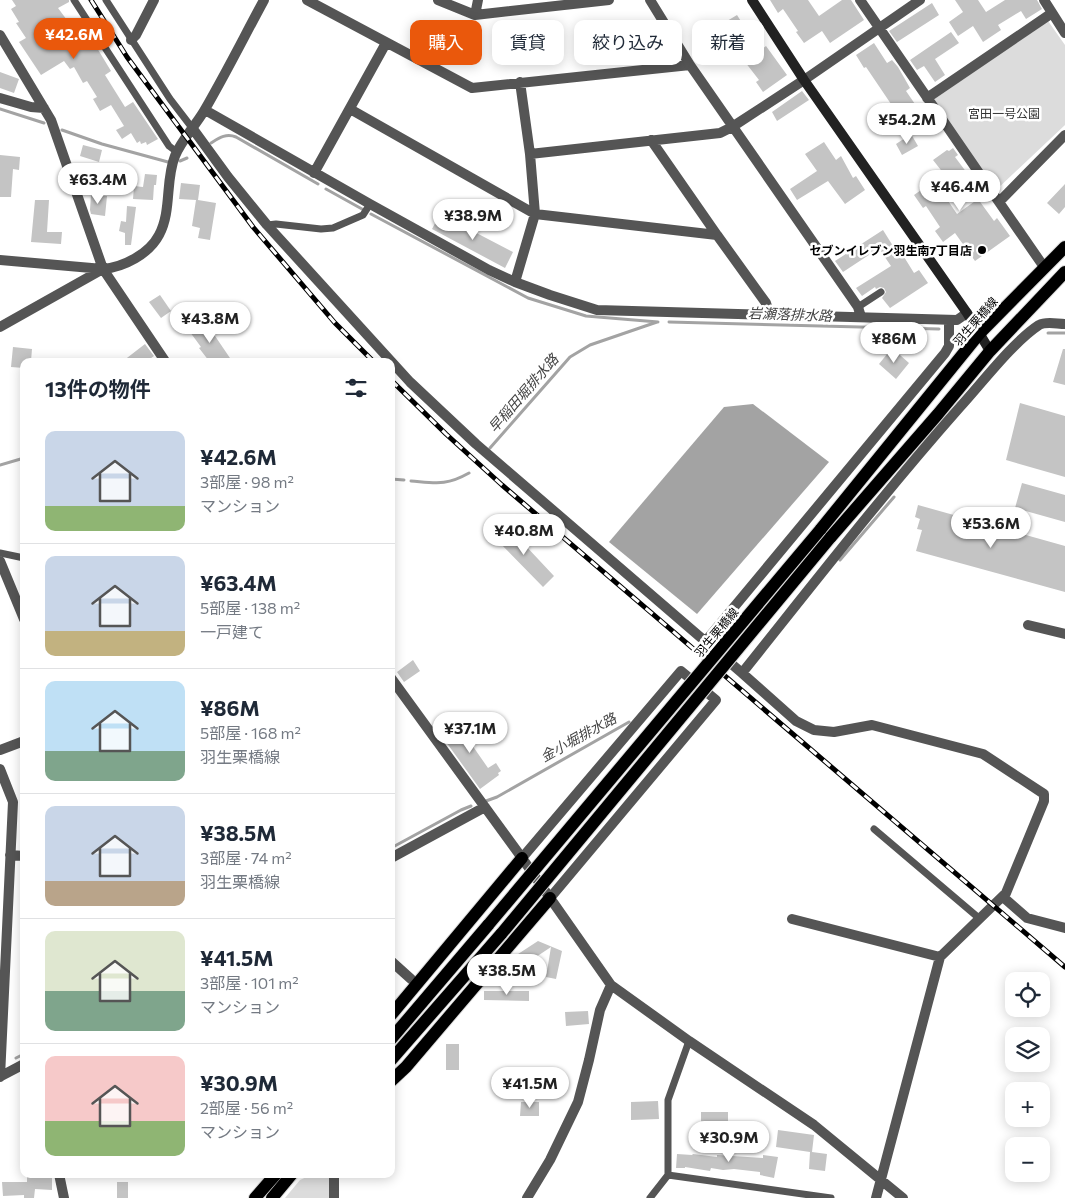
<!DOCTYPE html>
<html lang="ja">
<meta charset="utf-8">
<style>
:root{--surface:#fff;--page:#f6f6f7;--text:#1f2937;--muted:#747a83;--line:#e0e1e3;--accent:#ea580c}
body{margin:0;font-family:Commissioner,"Noto Sans JP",sans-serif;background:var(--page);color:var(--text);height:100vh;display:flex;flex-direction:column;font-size:19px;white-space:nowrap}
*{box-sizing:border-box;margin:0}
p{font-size:16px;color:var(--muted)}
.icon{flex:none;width:28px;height:28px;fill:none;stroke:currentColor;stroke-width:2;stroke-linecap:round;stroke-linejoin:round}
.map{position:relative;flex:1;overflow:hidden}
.side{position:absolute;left:20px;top:358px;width:375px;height:820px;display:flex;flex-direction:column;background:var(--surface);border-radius:10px;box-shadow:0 2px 12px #0003}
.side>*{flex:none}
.top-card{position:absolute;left:410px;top:20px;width:475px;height:45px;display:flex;gap:10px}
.controls{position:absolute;left:1005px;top:972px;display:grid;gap:10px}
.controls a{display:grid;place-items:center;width:45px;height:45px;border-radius:10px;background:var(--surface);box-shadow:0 2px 12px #0003;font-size:25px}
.price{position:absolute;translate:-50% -42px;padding:0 11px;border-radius:18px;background:#fff;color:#222;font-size:16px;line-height:32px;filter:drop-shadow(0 1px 2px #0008)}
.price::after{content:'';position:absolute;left:50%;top:30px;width:15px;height:11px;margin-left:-8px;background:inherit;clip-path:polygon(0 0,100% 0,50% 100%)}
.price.selected{background:var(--accent);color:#fff}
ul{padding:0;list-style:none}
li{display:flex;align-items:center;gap:15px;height:125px;padding:0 25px}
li+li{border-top:1px solid var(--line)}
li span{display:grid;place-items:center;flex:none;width:140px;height:100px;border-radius:10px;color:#555}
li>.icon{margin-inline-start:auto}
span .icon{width:60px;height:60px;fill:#fffc;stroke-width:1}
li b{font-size:21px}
h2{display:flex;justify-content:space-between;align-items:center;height:60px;padding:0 25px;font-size:21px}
.tag{padding:0 18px;border-radius:10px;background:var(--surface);box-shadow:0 2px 12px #0003;font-size:18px;line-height:45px}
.tag.selected{background:var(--accent);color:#fff}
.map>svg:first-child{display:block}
</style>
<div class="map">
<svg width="1065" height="1198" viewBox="0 0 1065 1198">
<rect width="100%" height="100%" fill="#fff"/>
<!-- green -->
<path fill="#dcdcdc" d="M1048,21L1065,45V125L995,191L933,100Z
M313,1174H330V1198H285L300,1180Z"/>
<!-- water -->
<path fill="#a3a3a3" d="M753,404L829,462L697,614L609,542L724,407Z"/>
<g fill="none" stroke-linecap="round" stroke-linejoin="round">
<!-- stream -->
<path stroke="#a3a3a3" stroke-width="3" d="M0,109L44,123
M62,130L102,144L168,162
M211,143C219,138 226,133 236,137L318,184
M180,161L187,158
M326,189L362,209
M371,214L528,298L586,316L658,322
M669,322L939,329
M1048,333H1065
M490,448L570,357L590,345L657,322
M0,465L24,458
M391,479L404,480
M411,481C436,483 446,486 469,473
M840,560L894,497
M486,801L497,797L629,722
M391,848L461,810L471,806
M16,1058L24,1054"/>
</g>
<!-- building -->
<path fill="#c4c4c4" d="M12,0H69V2L58,8L87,47L94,43L111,71L105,75L125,107L133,102L158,139L147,145L146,142L141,144L140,141L137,143L131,133L122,139L116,130L124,126L111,105L100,111L93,99L97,97L87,81L83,83L74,67L70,69L64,61L41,75L19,42L26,38L16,23L19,22L11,9L16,6Z
M770,0H808L819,16L842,0H851L864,20L830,43L822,31L804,43L796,32L798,31L783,9L778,13Z
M955,0H978L986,12L1005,0H1037L1042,9L1026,19L1021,11L998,25L1001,30L983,42L973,26L958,36L949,22L963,12Z
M932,3L939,15L897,42L889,31Z
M737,15L744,26L735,32L727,21Z
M742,30L758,52L766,46L787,75L763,92L756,82L759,80L728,40Z
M951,32L959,43L935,59L945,75L935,82L924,66L917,70L910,60Z
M874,43L887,63L892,60L898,67L910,88L906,91L917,107L920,105L929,117L914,128L902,112L875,129L868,119L891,104L866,67L864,68L856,55Z
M0,72L19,79L14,93L0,88Z
M802,91L809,100L777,121L772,112Z
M911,134L918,146L902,155L896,144Z
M824,142L836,160L841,156L853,178L856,176L865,190L845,204L828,181L797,200L790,189L817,171L805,154Z
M83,145L102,150L99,162L80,156Z
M953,148L958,155L955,157L967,173L942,192L957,214L978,199L994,221L997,218L1010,236L975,261L955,233L943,242L935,231L940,227L926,206L923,208L914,195L944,174L933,160L947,150L949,151Z
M0,155L20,157L19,170L13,169L11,197H0Z
M145,174L157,175L156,185H154L153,200L133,199L134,186L143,187Z
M181,183L200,185L198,200L216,203L210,240L198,238L200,228L192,226L196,200L179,199Z
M1065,184V207L1059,214L1047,203Z
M91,195L107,196L105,216L91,214L90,210Z
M35,200H49L47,232H62L61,244L31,242Z
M127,206L136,207L131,245H125V233L119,231L121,221L126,222Z
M440,214L513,252L505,268L432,229Z
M883,230L893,246L896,244L914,273L919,270L928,283L890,308L882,298L886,292L884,288L880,287L876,289L875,287L862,296L856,288L891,266L880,250L876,252L875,251L843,272L835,261Z
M160,295L171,311L161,318L149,302Z
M206,321L214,332L213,333L232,361H209L199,348L201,347L190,332Z
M145,344L154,356L147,361H123Z
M13,347L32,349L31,361H24V368L11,367Z
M892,348L909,363L896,379L879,364Z
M1063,349H1065V385L1053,382Z
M1020,403L1065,416V477L1006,460Z
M1022,483L1065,495V522L1015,508Z
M918,505L1065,546V592L916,551L922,530L917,529L920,519L915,517Z
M507,526L554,576L543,587L495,538Z
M413,660L420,671L404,682L397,672Z
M463,719L477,742L472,745L488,768L496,763L501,771L498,773L499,775L480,789L441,735Z
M538,941L562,951L556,979L546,977L551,947L521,967L515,956Z
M484,991H529V1001L484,1000Z
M588,1011L589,1024L566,1026L565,1012Z
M446,1044H459V1070H446Z
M658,1101L659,1119L631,1120V1102Z
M521,1102H539V1116H520Z
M701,1112H728V1125L701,1124Z
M778,1130L814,1135L812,1152L827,1154L825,1171L809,1169L810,1152L776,1147Z
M677,1154L692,1155L693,1154L717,1157V1155L763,1158V1155L778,1157L774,1178L760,1175V1172L734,1169L723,1170L711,1168L710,1171L685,1167V1168H676Z
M27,1174L52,1175V1190L35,1189L34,1198H24V1195L3,1196L2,1182H27Z
M117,1182H128V1198H117Z"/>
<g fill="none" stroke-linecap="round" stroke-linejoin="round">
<!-- primary casing -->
<g stroke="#dbdbdb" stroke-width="14">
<path id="primary" d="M820,530L980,333L1065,247
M830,538L938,414L990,351L1065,272
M391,1015L522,858
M391,1039L489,924
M391,1060L502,933
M391,1081L406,1067L550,898
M255,1198L276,1174
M272,1198L292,1174"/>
</g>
<!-- lane -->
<path stroke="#555" stroke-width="7" d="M74,0L169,146L177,152
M106,0L170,99L193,129
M267,225L276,224L321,229L333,228L363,215L370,204
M858,307L881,292
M0,553L24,558
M874,829L980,919
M668,1175L831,1198
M650,1198L668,1175V1100L689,1041"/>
<!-- street -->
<path stroke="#555" stroke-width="10" d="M307,0L472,88L690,65
M438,0L475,15L609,0
M650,0L690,65L858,307L861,317
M860,0L999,202L1065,135
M1044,0L1065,33
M475,15L478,0
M0,35L51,120L103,269L165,361
M131,40L136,35L154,0
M0,98L31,107L44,108
M927,98L1052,13
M350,109L535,214L717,235L766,303L770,316
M205,110L370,204L489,270L515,282L550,295L597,310L957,320L967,313
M193,129L228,177L267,225L410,382L476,444L742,673C814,583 884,493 960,407C982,383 1013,342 1039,325C1046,321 1057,324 1065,324
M651,140L717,235
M530,154L720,133L732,127L804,80L920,0
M314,173L386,43
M999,202L1044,267
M0,260L103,269C124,267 149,254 159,235C172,211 165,180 175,156C181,141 195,126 204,111C225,75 244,37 264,0
M515,282L535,214L530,154L520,82
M0,327L103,269
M0,561L24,619
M1028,625L1065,634
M705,642L945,353L949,346V320
M742,673L796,721L814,730L834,732L872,725L983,754L1044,794V801L1006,893L940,957L876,1198
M391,678L522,858L611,985L689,1041L814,1125L903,1198
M0,750L24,741
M0,769L13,802L0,1077
M10,855L24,856
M391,858L485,807
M522,858L681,671L716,700L550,898
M1003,897L1027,918L1065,928
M792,919L940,957
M391,961L411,979
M1,1076L24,1064
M59,1174L64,1198
M334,1174V1198
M527,1198L550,1160L578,1102L589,1060L600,1010L611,985"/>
<!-- secondary -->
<path stroke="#222" stroke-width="10" d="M752,0L804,80L967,313L990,351"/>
<!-- primary -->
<use href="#primary" stroke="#000" stroke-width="12"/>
<!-- rail casing -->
<g stroke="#000" stroke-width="5">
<path id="rail" d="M91,0L127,57L253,227L335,323L373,361
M391,380L446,434L502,485L1065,967"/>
</g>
<!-- rail -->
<use href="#rail" stroke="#fff" stroke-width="3" stroke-dasharray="9" stroke-linecap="butt"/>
<!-- primary-bridge casing -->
<g stroke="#dbdbdb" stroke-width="14" stroke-linecap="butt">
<path id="primary-bridge" d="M489,924L820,530
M502,933L830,538"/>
</g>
<!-- primary-bridge -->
<use href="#primary-bridge" stroke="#000" stroke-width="12"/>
</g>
<!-- markers -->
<circle fill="#000" stroke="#fff" stroke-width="2" cx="982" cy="250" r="5"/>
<g text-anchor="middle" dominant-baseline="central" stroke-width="5" stroke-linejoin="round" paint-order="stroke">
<!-- park labels -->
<g font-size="12" fill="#333" stroke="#fff">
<text x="1004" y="113">宮田一号公園</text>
</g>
<!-- poi labels -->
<g font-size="12" font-weight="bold" fill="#000" stroke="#fff" text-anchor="end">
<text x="972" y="250">セブンイレブン羽生南7丁目店</text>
</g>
<!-- street labels -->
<g font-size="12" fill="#000" stroke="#fff">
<text transform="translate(975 321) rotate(-49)">羽生栗橋線</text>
<text transform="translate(716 632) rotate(-50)">羽生栗橋線</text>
</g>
<!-- water labels -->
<g font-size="14" font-style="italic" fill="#444" stroke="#fff">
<text transform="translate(790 314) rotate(2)">岩瀬落排水路</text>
<text transform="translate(523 393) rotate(-49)">早稲田堀排水路</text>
<text transform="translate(578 737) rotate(-29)">金小堀排水路</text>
</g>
</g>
</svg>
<div class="controls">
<a><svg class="icon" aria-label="locate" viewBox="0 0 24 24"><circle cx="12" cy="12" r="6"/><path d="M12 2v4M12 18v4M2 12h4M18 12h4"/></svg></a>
<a><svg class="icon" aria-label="layers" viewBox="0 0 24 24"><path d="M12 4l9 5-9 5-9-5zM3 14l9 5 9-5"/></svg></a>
<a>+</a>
<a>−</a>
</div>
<b class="price selected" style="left:74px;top:60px">¥42.6M</b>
<b class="price" style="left:907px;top:145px">¥54.2M</b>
<b class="price" style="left:98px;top:205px">¥63.4M</b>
<b class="price" style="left:960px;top:212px">¥46.4M</b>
<b class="price" style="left:473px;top:241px">¥38.9M</b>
<b class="price" style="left:210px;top:344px">¥43.8M</b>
<b class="price" style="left:894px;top:364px">¥86M</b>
<b class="price" style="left:991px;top:549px">¥53.6M</b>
<b class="price" style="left:524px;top:556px">¥40.8M</b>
<b class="price" style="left:470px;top:754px">¥37.1M</b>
<b class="price" style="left:507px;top:996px">¥38.5M</b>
<b class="price" style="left:530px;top:1109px">¥41.5M</b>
<b class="price" style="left:729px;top:1163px">¥30.9M</b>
<div class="top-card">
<a class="tag selected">購入</a>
<a class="tag">賃貸</a>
<a class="tag">絞り込み</a>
<a class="tag">新着</a>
</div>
<section class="side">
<h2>13件の物件<svg class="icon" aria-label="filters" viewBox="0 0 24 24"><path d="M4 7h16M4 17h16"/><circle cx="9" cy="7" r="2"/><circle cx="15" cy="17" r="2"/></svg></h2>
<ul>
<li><span style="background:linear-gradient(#c9d6e8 75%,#8fb573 0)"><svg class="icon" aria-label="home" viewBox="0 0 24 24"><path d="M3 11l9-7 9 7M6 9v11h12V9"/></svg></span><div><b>¥42.6M</b><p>3部屋 · 98 m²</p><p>マンション</p></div></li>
<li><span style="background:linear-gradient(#c9d6e8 75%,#c2b280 0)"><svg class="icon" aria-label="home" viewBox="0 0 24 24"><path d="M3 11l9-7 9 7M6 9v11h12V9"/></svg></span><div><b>¥63.4M</b><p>5部屋 · 138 m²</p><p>一戸建て</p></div></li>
<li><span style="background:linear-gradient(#bfe0f5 70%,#7fa58c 0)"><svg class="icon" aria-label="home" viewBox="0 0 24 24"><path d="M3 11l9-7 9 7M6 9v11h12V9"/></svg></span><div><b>¥86M</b><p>5部屋 · 168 m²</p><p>羽生栗橋線</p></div></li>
<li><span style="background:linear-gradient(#c9d6e8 75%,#b9a48a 0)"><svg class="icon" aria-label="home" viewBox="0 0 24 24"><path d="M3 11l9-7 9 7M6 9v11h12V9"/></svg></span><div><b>¥38.5M</b><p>3部屋 · 74 m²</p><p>羽生栗橋線</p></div></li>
<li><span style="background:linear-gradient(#dfe7d0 60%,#7fa58c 0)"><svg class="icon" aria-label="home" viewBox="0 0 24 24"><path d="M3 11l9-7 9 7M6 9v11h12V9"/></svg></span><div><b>¥41.5M</b><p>3部屋 · 101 m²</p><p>マンション</p></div></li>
<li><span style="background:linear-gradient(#f6c9c9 65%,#8fb573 0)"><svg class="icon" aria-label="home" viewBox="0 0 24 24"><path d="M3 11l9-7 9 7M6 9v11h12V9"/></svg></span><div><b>¥30.9M</b><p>2部屋 · 56 m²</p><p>マンション</p></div></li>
</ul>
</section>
</div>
